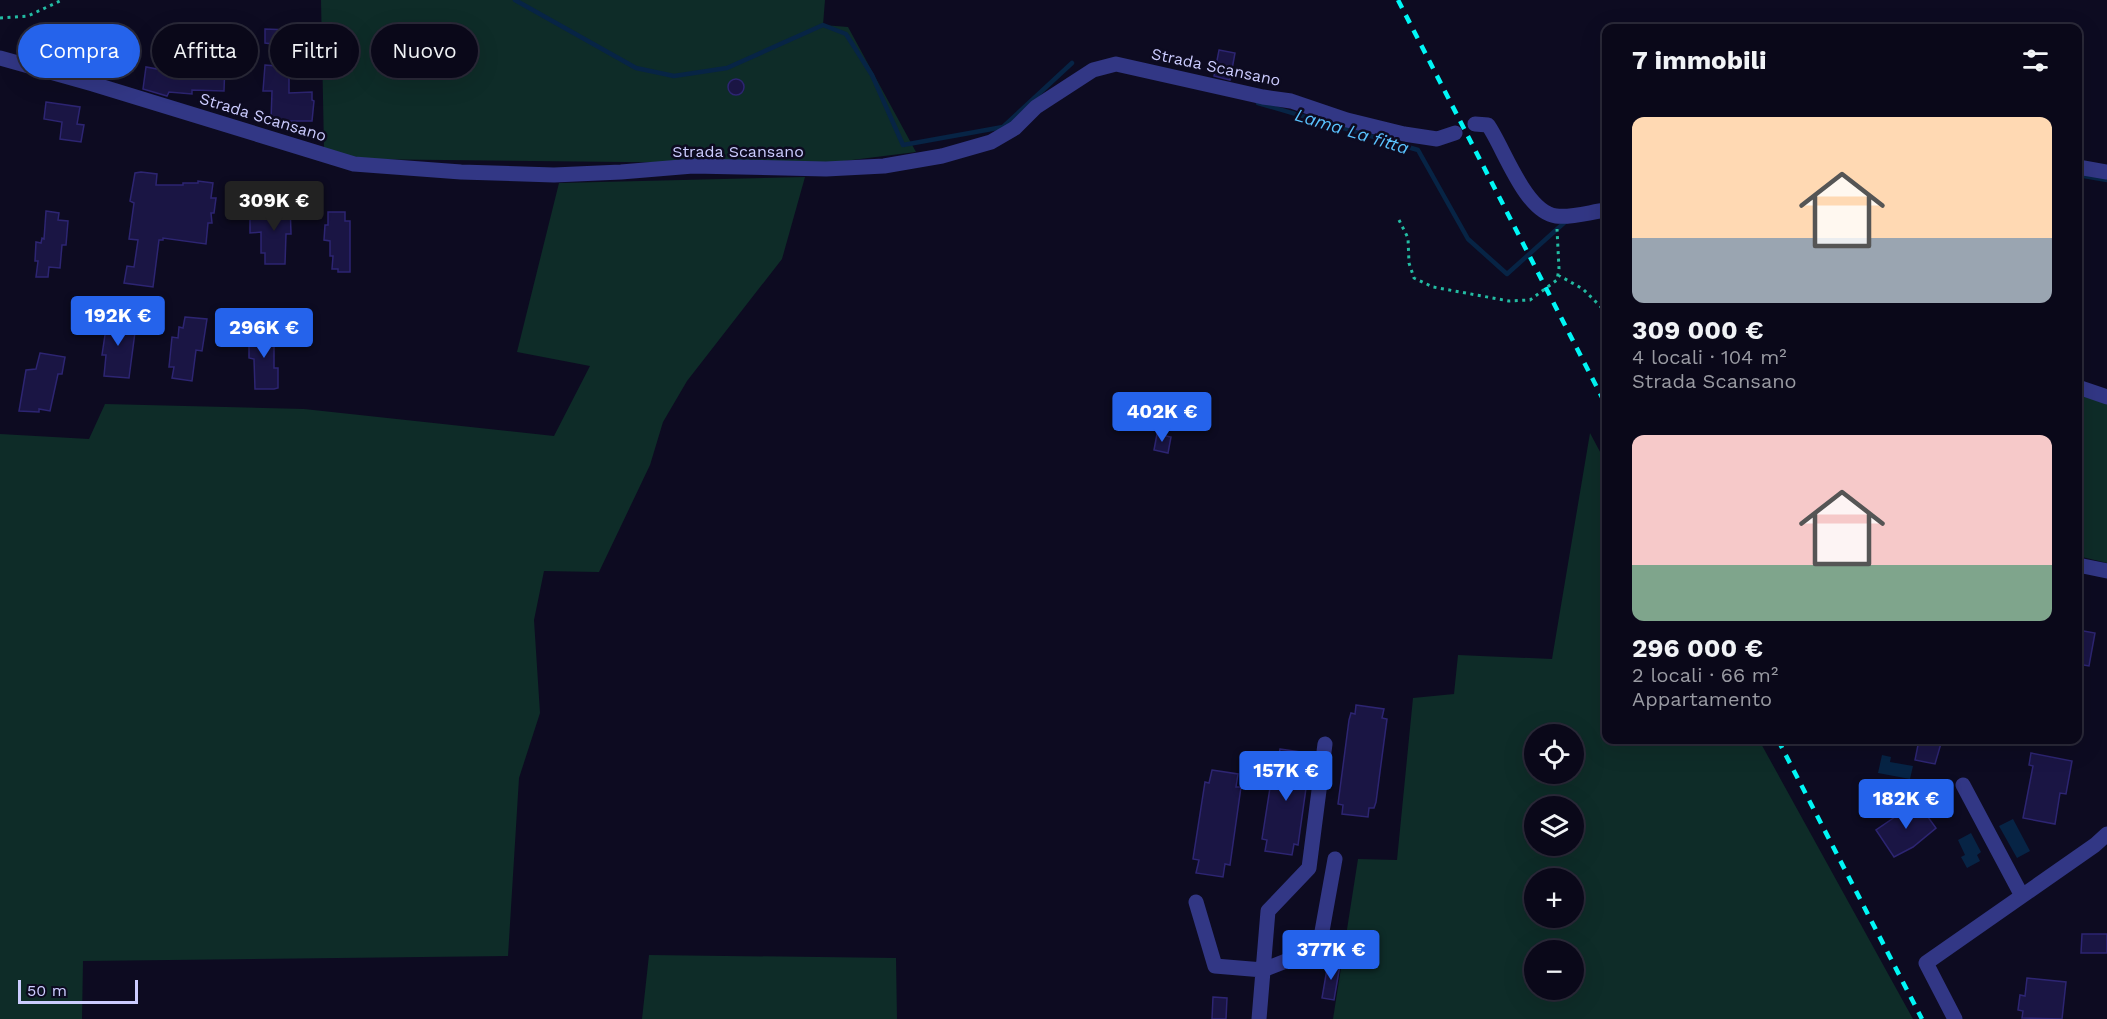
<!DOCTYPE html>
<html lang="it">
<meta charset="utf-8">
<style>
:root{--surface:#0a0819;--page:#181626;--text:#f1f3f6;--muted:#999aa2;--line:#2a2938;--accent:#2563eb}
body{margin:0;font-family:"Work Sans",sans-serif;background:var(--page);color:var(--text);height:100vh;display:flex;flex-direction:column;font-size:22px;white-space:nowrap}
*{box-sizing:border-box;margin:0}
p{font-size:20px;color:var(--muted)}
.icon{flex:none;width:33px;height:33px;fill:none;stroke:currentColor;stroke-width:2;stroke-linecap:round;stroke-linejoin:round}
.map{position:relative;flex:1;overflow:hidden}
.panel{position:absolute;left:1602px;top:24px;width:480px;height:720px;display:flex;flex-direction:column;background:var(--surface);border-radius:12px;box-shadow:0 6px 24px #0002,0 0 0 2px var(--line)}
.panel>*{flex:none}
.top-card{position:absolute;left:18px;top:24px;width:570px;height:54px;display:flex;gap:12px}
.buttons{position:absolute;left:1524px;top:724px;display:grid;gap:12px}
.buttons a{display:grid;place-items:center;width:60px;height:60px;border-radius:50%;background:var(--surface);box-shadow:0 6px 24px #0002,0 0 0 2px var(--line);font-size:30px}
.scale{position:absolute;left:18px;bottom:15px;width:120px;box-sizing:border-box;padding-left:6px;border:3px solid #ccf;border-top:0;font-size:16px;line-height:21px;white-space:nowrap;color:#ccf;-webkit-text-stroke:4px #0d0b21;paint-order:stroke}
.price{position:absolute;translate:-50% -51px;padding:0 14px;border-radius:6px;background:var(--accent);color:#fff;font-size:20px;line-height:39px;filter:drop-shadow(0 2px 3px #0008)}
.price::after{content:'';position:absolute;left:50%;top:36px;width:18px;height:14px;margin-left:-9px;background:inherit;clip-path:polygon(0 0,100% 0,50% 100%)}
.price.current{background:#222;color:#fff}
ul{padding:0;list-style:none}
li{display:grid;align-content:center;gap:12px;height:318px;padding:0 30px}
li span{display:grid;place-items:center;height:186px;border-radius:12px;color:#555}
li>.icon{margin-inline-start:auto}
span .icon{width:108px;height:108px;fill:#fffc;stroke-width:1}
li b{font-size:26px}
h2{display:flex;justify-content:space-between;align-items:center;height:72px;padding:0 30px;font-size:26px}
.tag{padding:0 21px;border-radius:27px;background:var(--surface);box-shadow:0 6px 24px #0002,0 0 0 2px var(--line);font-size:21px;line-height:54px}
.tag.current{background:var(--accent);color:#fff}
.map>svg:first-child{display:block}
</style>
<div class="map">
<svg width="2107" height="1019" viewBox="0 0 2107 1019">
<rect width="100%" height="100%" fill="#0d0b21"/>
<!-- green -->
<path fill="#0e2c28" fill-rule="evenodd" d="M321,0H825L823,25L848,27L916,152L820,164L355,159L324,148Z
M805,177L782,259L687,381L663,422L650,465L599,572L544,571L534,620L540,713L519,778L508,956L83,961L82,1019H0V434L89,439L105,404L304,409L554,436L590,366L517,352L559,183Z
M2078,394L2107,404V563L2078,556Z
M1590,433L1606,463V740H1759L1913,1019H1333L1358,859L1397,860L1413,698L1454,694L1458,655L1552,659ZM1534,735H1574V774H1534ZM1534,807H1574V846H1534ZM1534,879H1574V918H1534ZM1534,951H1574V990H1534Z
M649,955L896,958L897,1019H642Z"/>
<!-- water -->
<path fill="#072445" d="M1882,755L1891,757L1890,762L1913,766L1910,779L1878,773Z
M2013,819L2030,851L2017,858L1999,826Z
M1971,833L1981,852L1977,855L1980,861L1967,868L1961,857L1965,855L1958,840Z"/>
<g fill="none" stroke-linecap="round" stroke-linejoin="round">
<!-- stream -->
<path stroke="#072445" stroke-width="4.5" d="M515,0L636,68L674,76L727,68L823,25L846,34L872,75L903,145L1003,127L1072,63
M1258,103L1418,150L1468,239L1507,274L1565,222L1568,221
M2078,175L2107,180"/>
</g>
<!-- building -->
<path fill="#1a1544" stroke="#2d2572" stroke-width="1.5" d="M265,29L290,30L289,46L265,43Z
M1219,50L1235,53L1230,80L1214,76Z
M185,61L225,63L224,91L192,90V94L169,92L167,96L143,89L146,67L179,73L180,63H185Z
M265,65L289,67V93L312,92V100L314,101L312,121H271L272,91H263Z
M728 87a8 8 0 1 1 16 0a8 8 0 1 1-16 0Z
M46,102L80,107L77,124L84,125L81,142L60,139L62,122L44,119Z
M141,172L157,174L156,185H183V183H198V181L213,183L211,198H216L214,213H211L212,223H208L206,244L163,238V240H159L153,287L124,283L127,266L134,267L138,240L129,239L134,203L130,201L135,173Z
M271,202L290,203L291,234H286L285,264H265V253H261V232L250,233V218H267V213H271Z
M46,211L59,213L58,220L68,221L66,245H62L60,268L49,267L48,277H36L38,261H35L36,242L41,243L42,238L44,239Z
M328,212H345V221H350V272H338V269H332L333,256H330V241L324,240L325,225H328Z
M108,315L131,318L130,331L135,332L129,378L104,376L106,355H102Z
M185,317L207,319L202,351L196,350L192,381L172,378L174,367H169L172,337L178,338L179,327L183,328Z
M259,327L274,328V368H278V388L274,389H255L254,359L249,358V339H254V330H259Z
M40,353L65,357L62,374H58L50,411L39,409V412L19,411L26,370L36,369Z
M1157,434L1171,437L1168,453L1154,450Z
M2078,630L2095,633L2089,666L2078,664Z
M1356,705L1384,709L1382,718L1387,719L1376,802L1374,808H1369L1368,817L1342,814L1343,805L1338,804L1349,720L1351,713L1355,714Z
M1919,740H1942L1935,764L1915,760Z
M1280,749L1307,753L1306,760H1310L1298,845L1294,844L1292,855L1265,851L1267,840L1262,839L1275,756H1279Z
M2031,753L2072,761L2066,794L2060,793L2055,824L2023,818L2033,766L2029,765Z
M1212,770L1238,774L1236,787H1241L1230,865L1225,864L1223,877L1196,873L1199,860L1193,859L1205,782L1209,783Z
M1917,802L1936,828L1913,847L1894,857L1876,830Z
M2082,934H2107V953H2081Z
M1328,963L1340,965L1334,1000L1322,998Z
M2027,978L2066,982L2062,1019L2022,1018L2023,1011L2018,1010L2020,995L2025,996Z
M1213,997L1227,998L1226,1019H1212Z"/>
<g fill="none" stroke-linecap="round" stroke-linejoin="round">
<!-- path -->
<path stroke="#23bca3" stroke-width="3" stroke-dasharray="3 4.5" stroke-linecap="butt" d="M0,18L28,16L62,0
M1399,220L1408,238L1409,263L1414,278L1433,287L1509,301L1530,300L1557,280L1559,269L1557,229
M1558,275L1583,289L1606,312"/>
<!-- minor -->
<path stroke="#323785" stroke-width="15" d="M0,58L93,84L354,164L461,172L554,175L621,172L693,166L826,169L884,166L942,156L991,142L1015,128L1036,107L1093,70L1116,64L1263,97L1291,101L1347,120L1404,134L1437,139L1455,133
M1475,124L1488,125C1504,148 1525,212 1556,216C1572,218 1590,212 1606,210
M2078,167L2107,172
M2078,387L2107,397
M2078,565L2107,571
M1963,785L2022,896
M1196,902L1215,966L1263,970L1319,948L1335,859
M1259,1019L1268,911L1309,868L1325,744
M1955,1019L1926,963L2095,845L2107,834"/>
<!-- rail -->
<path stroke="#00f7f6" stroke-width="4.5" stroke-dasharray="9 8" stroke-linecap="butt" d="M1398,0L1606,405
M1778,740L1922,1019"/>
</g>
<g text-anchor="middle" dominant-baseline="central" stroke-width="5" stroke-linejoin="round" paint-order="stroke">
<!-- street labels -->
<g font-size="16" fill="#ccf" stroke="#0d0b21">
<text transform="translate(1216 67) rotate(12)">Strada Scansano</text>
<text transform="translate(263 117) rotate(17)">Strada Scansano</text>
<text x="738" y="151">Strada Scansano</text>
</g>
<!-- water labels -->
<g font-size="18" font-style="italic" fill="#5ac3ff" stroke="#0d0b21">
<text transform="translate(1352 131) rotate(17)">Lama La fitta</text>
</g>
</g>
</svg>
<div class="buttons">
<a><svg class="icon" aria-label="locate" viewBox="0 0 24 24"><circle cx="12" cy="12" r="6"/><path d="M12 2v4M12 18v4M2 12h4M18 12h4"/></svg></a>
<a><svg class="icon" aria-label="layers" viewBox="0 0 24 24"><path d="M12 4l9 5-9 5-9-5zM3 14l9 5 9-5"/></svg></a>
<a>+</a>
<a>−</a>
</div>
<div class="scale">50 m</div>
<b class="price current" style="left:274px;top:232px">309K €</b>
<b class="price" style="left:118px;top:347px">192K €</b>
<b class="price" style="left:264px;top:359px">296K €</b>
<b class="price" style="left:1162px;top:443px">402K €</b>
<b class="price" style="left:1286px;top:802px">157K €</b>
<b class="price" style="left:1906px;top:830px">182K €</b>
<b class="price" style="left:1331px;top:981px">377K €</b>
<div class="top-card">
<a class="tag current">Compra</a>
<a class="tag">Affitta</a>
<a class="tag">Filtri</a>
<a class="tag">Nuovo</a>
</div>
<section class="panel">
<h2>7 immobili<svg class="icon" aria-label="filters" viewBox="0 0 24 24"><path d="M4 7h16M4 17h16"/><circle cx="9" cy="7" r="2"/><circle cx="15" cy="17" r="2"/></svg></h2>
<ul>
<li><span style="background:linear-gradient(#ffd9b3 65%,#9aa5b1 0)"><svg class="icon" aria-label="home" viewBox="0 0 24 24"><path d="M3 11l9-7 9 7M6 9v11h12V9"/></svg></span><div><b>309 000 €</b><p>4 locali · 104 m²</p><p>Strada Scansano</p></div></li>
<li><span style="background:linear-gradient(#f6c9c9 70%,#7fa58c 0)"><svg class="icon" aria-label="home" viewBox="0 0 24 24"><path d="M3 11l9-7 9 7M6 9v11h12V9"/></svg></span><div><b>296 000 €</b><p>2 locali · 66 m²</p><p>Appartamento</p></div></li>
</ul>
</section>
</div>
